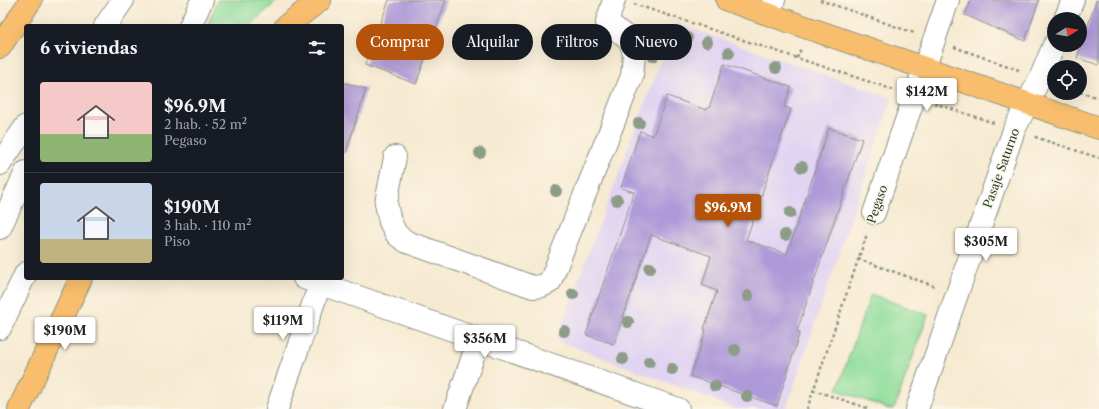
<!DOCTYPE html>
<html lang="es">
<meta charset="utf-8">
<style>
:root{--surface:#171b24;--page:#20242c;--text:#f1f3f6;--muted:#9ea1a6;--line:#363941;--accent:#b45309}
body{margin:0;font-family:"Libre Caslon Text",serif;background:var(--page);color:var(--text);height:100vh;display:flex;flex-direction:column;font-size:15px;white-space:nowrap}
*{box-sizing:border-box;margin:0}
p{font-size:13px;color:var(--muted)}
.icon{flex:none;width:22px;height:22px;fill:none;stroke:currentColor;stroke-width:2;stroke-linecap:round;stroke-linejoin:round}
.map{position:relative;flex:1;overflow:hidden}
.side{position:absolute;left:24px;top:24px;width:320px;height:256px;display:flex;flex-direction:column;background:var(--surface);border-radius:4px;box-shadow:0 4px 16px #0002}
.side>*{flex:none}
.top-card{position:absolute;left:356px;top:24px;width:380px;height:36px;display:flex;gap:8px}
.needle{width:26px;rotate:79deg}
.tools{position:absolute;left:1047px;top:12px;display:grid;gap:8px}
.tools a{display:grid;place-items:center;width:40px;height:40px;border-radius:50%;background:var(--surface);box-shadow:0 4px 16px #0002;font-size:20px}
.price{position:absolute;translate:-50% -34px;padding:0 9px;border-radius:4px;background:#fff;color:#222;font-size:13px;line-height:26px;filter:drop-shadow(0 1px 2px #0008)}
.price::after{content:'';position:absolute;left:50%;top:24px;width:12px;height:9px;margin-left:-6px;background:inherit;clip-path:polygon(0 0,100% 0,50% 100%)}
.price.active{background:var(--accent);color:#fff}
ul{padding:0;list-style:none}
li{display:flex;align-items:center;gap:12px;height:100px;padding:0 16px}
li+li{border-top:1px solid var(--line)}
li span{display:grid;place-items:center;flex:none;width:112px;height:80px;border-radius:4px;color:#555}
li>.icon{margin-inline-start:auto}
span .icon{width:48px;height:48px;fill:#fffc;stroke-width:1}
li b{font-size:17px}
h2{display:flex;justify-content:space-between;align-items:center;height:48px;padding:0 16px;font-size:17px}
.tag{padding:0 14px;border-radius:18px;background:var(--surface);box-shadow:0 4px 16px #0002;font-size:14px;line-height:36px}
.tag.active{background:var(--accent);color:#fff}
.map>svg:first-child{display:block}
</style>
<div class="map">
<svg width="1099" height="409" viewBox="0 0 1099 409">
<rect width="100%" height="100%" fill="#fcf5e5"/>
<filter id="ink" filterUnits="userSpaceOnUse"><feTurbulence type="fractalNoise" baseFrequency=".025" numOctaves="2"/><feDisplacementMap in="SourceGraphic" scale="8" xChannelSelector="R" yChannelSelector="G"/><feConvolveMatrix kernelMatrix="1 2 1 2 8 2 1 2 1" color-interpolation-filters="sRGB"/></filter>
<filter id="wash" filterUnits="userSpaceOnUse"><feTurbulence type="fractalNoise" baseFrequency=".012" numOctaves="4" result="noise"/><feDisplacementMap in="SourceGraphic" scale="16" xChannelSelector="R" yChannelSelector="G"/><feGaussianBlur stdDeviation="0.9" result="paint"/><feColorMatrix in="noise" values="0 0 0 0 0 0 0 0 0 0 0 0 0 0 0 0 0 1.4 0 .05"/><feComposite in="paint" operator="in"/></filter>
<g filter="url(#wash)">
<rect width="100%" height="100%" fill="#f7ead2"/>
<!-- built -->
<path fill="#e1d4f3" d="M675,23L892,98L786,409H737L556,340Z"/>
<!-- green -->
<path fill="#8fdd9b" stroke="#578d68" d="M218,0H278L249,26H207Z
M871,294L928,315L894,409H889L837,390Z"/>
<g id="blocks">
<!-- building -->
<path fill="#ae9ad8" d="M389,0H446L416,84L365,65Z
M971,0H1039L1025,41L965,15Z
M1096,1H1099V65L1077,58Z
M724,64L791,87L784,107L791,109L746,240L787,254L829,128L862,139L797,331L800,332L777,406L690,376L706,330L704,329L717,291L702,285L711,256L651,235L614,344L586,335L634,192L621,188L640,131L653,136L667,96L706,110V108H709Z
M342,82L366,89L346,153L342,152Z"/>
</g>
</g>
<g filter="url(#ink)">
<use href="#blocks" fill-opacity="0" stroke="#8b9483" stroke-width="1"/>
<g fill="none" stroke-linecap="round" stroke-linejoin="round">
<!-- minor casing -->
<g stroke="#8b9483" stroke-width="24">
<path id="minor" d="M769,14L774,0
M1065,19L1073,0
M105,26L123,0
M190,26L202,0
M395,157L386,203L390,222L397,235L407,242L533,287L542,286L550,282L632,76L634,54L630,40L607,22L614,0
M0,164L26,126
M874,213L948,0
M0,228L26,172
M304,278L678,409
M0,328L26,273
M277,409L320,284
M455,409L479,339
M917,409L1014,130L1042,74L1054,45"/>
</g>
<!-- major casing -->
<g stroke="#8b9483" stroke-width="24">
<path id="major" d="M727,0L1099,128
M286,26L320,0
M19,409L81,278"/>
</g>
<!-- highway casing -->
<g stroke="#8b9483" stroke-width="24">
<path id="highway" d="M0,47L31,0"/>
</g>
<!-- path -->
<path stroke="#8b9483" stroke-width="2.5" stroke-dasharray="3 3" stroke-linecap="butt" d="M820,0L914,33
M634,4L894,90
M954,47L1019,70
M797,58L801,49
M1080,92L1099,98
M934,103L994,123
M1035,137L1099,158
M858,259L937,287
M813,390L870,409
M807,409L867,234"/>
<!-- minor -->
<use href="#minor" stroke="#fff" stroke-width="22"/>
<!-- major -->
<use href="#major" stroke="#f9be6d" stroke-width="22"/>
<!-- highway -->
<use href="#highway" stroke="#f9be6d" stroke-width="22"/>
</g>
<!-- trees -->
<g fill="#8c9c87">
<circle cx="687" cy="38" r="6"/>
<circle cx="707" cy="42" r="6"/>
<circle cx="729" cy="53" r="6"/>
<circle cx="653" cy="56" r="6"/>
<circle cx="776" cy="68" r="6"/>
<circle cx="639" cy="123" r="6"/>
<circle cx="480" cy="153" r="6"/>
<circle cx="802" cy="167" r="6"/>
<circle cx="556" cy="191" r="6"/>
<circle cx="617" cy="200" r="6"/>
<circle cx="790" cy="213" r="6"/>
<circle cx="785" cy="235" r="6"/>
<circle cx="650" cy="268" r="6"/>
<circle cx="573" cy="294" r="6"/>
<circle cx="748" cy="296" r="6"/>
<circle cx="628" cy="322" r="6"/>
<circle cx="564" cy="331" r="6"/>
<circle cx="735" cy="350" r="6"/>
<circle cx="623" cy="359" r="6"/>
<circle cx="649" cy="362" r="6"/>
<circle cx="672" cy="369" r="6"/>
<circle cx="715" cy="386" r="6"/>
<circle cx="747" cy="396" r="6"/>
</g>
</g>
<g text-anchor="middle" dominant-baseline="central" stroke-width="3" stroke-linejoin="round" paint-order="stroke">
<!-- street labels -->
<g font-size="12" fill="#1f3d34" stroke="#fcf5e5">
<text transform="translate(1001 168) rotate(-70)">Pasaje Saturno</text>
<text transform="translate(877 204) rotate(-71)">Pegaso</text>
</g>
</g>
</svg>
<div class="tools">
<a><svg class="needle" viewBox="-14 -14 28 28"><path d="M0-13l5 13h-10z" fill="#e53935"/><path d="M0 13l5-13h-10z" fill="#9ea1a6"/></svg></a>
<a><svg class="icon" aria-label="locate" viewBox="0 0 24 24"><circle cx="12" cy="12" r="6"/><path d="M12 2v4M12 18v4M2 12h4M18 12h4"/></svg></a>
</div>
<b class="price" style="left:927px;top:112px">$142M</b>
<b class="price active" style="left:728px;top:228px">$96.9M</b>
<b class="price" style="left:986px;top:262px">$305M</b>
<b class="price" style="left:283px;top:341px">$119M</b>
<b class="price" style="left:65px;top:351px">$190M</b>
<b class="price" style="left:485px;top:359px">$356M</b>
<div class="top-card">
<a class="tag active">Comprar</a>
<a class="tag">Alquilar</a>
<a class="tag">Filtros</a>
<a class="tag">Nuevo</a>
</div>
<section class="side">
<h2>6 viviendas<svg class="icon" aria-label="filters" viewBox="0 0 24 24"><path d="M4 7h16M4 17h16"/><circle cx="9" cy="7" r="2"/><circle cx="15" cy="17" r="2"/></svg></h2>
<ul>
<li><span style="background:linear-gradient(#f6c9c9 65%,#8fb573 0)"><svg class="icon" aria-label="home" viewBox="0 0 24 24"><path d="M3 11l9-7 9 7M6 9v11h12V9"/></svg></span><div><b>$96.9M</b><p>2 hab. · 52 m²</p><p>Pegaso</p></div></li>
<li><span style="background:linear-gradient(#c9d6e8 70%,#c2b280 0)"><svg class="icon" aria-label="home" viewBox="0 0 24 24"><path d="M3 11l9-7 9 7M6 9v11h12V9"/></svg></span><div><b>$190M</b><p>3 hab. · 110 m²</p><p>Piso</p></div></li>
</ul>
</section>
</div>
